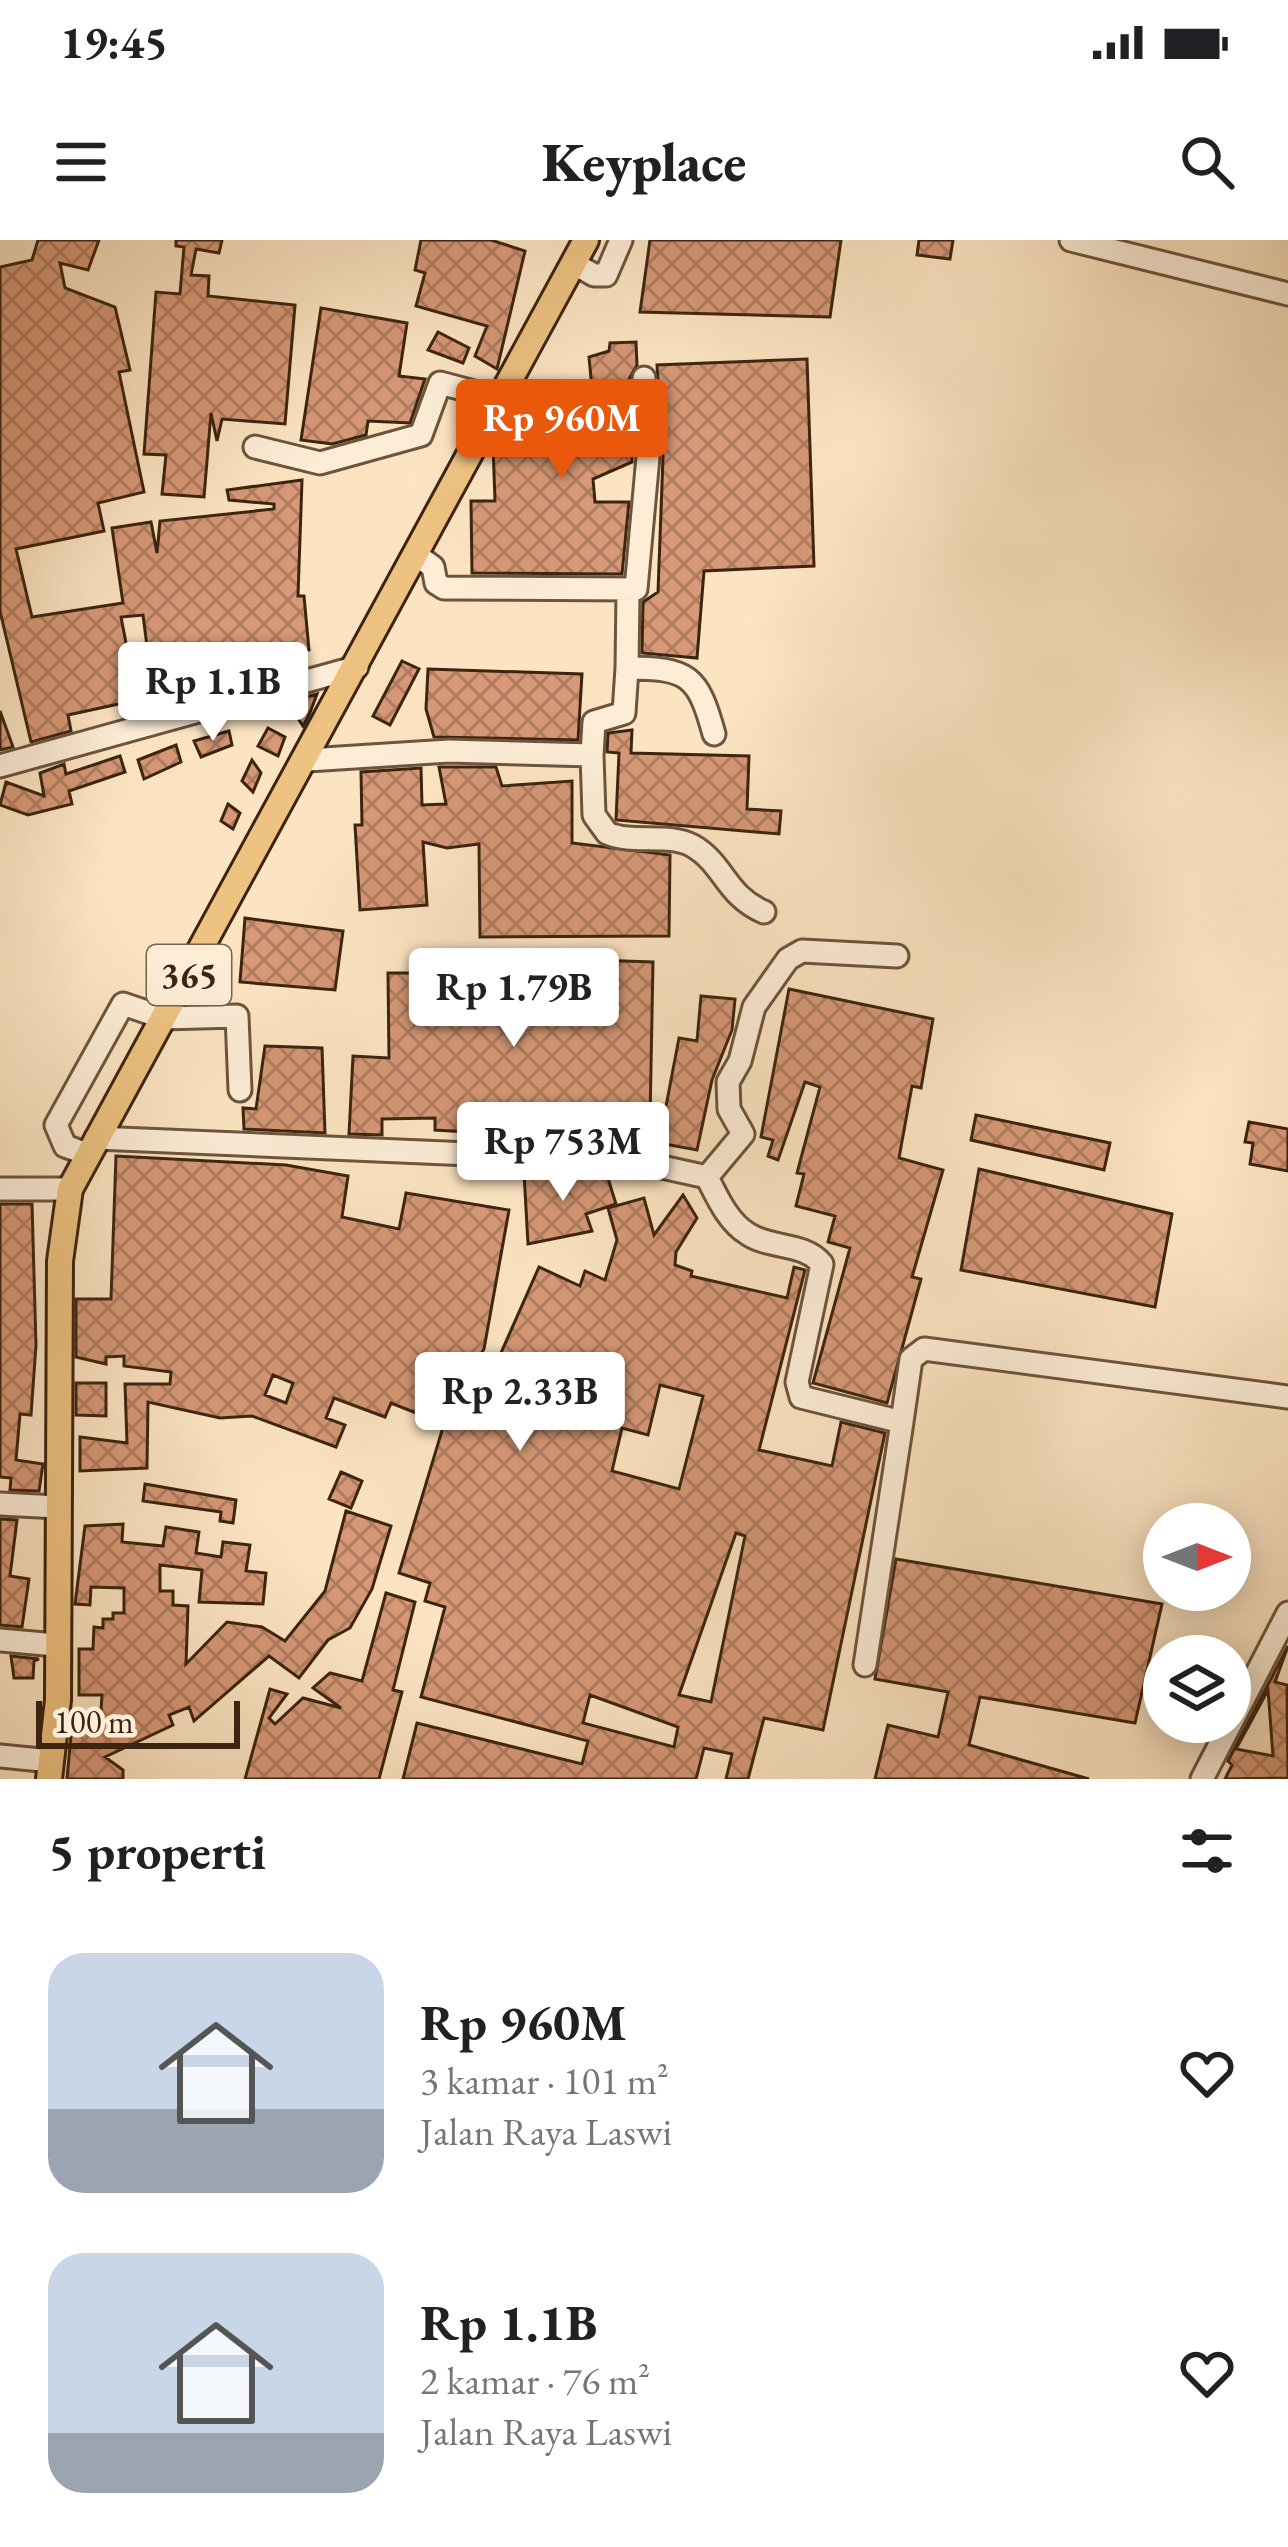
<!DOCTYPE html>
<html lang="id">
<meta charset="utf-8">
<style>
:root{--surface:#fff;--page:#f2f2f2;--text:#202124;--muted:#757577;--accent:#ea580c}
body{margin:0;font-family:"EB Garamond",serif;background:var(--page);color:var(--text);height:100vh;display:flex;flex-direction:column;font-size:45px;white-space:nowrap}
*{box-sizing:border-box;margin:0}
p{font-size:39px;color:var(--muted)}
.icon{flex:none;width:66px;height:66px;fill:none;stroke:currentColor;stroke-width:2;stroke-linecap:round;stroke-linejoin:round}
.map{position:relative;height:1539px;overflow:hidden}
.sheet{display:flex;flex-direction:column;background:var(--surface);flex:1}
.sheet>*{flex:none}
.needle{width:78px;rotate:90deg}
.fabs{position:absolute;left:1143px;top:1263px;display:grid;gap:24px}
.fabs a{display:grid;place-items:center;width:108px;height:108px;border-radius:50%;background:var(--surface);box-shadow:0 6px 30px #0003;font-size:60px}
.scale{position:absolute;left:36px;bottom:30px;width:204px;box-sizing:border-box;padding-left:12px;border:6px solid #3d2410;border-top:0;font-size:33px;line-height:42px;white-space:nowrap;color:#3d2410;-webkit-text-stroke:9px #fdedd7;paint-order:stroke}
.price{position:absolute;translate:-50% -102px;padding:0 27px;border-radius:12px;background:#fff;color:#222;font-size:39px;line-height:78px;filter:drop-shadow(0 3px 6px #0008)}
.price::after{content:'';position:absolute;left:50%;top:72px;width:36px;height:27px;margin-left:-18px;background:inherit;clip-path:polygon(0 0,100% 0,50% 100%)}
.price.current{background:var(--accent);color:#fff}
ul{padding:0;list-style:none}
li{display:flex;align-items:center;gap:36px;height:300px;padding:0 48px}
li span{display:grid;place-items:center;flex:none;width:336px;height:240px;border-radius:36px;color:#555}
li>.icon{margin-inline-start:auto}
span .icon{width:144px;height:144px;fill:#fffc;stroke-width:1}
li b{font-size:51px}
h2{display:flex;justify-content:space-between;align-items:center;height:144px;padding:0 48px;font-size:51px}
.status{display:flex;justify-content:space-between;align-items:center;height:84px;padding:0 60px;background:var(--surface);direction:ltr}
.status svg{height:33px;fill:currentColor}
header{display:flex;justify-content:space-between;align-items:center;height:156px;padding:0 48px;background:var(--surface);font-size:54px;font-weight:800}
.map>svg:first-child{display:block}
</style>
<div class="status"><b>19:45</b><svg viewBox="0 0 49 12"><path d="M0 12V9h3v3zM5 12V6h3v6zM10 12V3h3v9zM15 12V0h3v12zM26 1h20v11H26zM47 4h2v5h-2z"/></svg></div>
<header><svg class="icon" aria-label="menu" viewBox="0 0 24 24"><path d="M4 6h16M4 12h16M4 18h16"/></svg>Keyplace<svg class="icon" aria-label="search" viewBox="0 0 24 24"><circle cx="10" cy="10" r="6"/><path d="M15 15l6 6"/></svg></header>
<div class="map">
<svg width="1288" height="1539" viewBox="0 0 1288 1539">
<defs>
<pattern id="building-cross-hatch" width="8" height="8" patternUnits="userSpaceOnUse" patternTransform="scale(3)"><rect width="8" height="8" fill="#d69876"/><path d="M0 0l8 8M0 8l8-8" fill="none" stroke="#af7c5f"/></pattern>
</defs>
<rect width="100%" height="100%" fill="#fce4c2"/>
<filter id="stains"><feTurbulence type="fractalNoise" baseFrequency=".00167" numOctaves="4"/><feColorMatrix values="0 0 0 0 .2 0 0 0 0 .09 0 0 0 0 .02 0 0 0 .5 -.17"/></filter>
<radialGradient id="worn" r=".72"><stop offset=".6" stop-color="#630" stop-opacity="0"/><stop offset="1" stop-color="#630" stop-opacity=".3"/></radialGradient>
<!-- building -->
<path fill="url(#building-cross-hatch)" stroke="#3d2410" stroke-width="3" fill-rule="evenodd" d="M38,0H99L88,30L60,23L65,48L115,67L130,130L119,132L144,252L98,263L104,291L16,309L32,377L123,363L112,288L151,282L157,313L160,281L274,269V264L229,260L227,250L302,240L298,356H304L309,410L293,412L294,425L232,431L233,443L153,453L143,375L121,377L137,460L68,475L71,491L31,502L0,371V27L32,20Z
M176,0H222L219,13L196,9L191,35L209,36L208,56L295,65L285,184L222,179L217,201L211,173L204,257L162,254L166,215L144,214L156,52L180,54L184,7L176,6Z
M421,0H491L525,11L497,129L475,116L487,86L416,66L425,33L415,30Z
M650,0H841L830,77L640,72Z
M919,0H953L950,19L917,15Z
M321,68L407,83L399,136L425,139L410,183L368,181L366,195L332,204L301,200Z
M438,92L469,108L463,123L428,110Z
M636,102L637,125L629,139L632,222L593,239L595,262H629L622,334L472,333L471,261H495L493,205L530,202L529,156L592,149L589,117L609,111L610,103Z
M807,119L814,326L704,331L697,418L642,413L643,362L658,352L663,217L657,125Z
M402,421L419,429L390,485L373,476Z
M428,429L582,434L578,500L434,497L426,469Z
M317,454L309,475L303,486L291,468L295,460Z
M0,471L13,507L0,510Z
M268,488L285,497L278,516L258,506Z
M632,490L631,513L749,516L747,569L781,571L779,594L616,580L619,513L607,512L608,493Z
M229,491L232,505L201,517L194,501Z
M176,505L181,522L144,539L138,520Z
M120,516L125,532L69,551L72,564L28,575L0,565L6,542L44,556L40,533L64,524L66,534Z
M252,520L261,533L253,552L242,541Z
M439,527H496L502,546L572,541V603L670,615L669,696L480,697L479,604L447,608L423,602L427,665L360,670L355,585H362L361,532L421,528L422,565L446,564Z
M228,564L240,573L233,589L221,581Z
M245,678L343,691L335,750L240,742Z
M533,718L653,722L650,880L607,893L606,900L435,890V878L382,879V895L349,894L353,816L389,818L388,733H486V721Z
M789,749L933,779L921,848L912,846L899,918L943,930L912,1037L921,1039L887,1163L813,1143L850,1008L828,1002L835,976L796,966L804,934L797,933L820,847L805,842L778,920L768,916L773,900L761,897Z
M701,756L735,759L732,790L712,840L697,910L659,903L679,798L697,801Z
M265,806L322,808L325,893L244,889L243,868L256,869Z
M976,875L1110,903L1104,930L971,900Z
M1249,882L1288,889V931L1250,924L1253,903L1245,902Z
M116,916L286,925L348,936L342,977L399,989L406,953L509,970L484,1109L469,1132L445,1128L436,1152L477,1167L539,1027L580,1046L585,1031L605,1040L617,1000L608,968L644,958L654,995L683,955L697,978L676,1012L675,1025L692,1031L691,1036L787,1058L794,1027L805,1030L759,1210L832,1226L841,1182L885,1193L823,1490L764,1478L748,1539H726L732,1514L704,1508L696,1539H403L417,1483L582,1524L588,1501L421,1457L445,1367L425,1361L430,1343L399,1333L444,1184L391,1163L385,1177L334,1158L326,1178L345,1185L336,1207L252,1176L220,1178L148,1162L147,1228L80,1231V1197L127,1203L125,1144H170L171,1132L124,1126V1116L106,1117V1124L76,1117V1059H111ZM273,1135L293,1143L286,1163L265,1155ZM660,1145L703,1156L679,1249L612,1231L622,1188L648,1195ZM736,1293L745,1296L711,1462L679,1455ZM590,1455L678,1487L674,1507L583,1483Z
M979,929L1172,974L1155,1067L961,1030Z
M524,933L607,935L616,964L586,974L592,991L528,1004Z
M0,964H32L36,1105L31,1175L20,1174L16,1220L43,1224L39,1251L10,1250L11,1238L0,1237Z
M76,1143H106V1176L76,1175Z
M341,1232L362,1241L351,1268L329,1259Z
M145,1244L236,1260L233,1283L220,1281L221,1272L143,1261Z
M346,1271L391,1286L372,1349L350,1388L328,1400L299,1438L269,1416L194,1481L189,1467L169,1475L173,1485L105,1517L123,1530V1539H67L72,1484L100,1486L102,1455H79V1409H93L94,1387L103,1388V1379H113V1373H124V1348L91,1347L90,1365L75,1364L85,1286L123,1284L122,1302L163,1306L166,1287L199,1292L196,1313L221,1317L223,1302L250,1305L246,1331L266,1333L263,1364L199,1362L202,1330L160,1325V1351H173V1365L188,1366L186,1424L227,1382L262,1387L285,1401L325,1351Z
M0,1279L17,1280L10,1336L29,1339L22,1387L0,1385Z
M896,1319L1162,1364L1135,1483L980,1457L969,1505L1089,1539H875L888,1485L938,1497L948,1452L875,1439Z
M386,1353L415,1362L393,1450L402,1452L379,1539H245L270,1449L287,1454L269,1478L275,1484L303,1458L341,1468L313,1448L330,1433L362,1441Z
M1288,1406L1275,1442L1287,1445L1288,1538L1225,1539L1232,1525L1228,1521ZM1268,1450L1273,1516L1236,1509Z
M11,1416L39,1419L34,1421L33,1438H14Z"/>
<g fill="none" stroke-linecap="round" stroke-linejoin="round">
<!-- minor casing -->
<g stroke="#6d543c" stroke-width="27">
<path id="minor" d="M1071,0L1288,54
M573,23L594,35H606L621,0
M255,207L320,223L421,195L440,143L497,158
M418,316L433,327L436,343L444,348L636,349L648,217L644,138
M628,352L627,428C688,428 698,435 714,494
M592,515L594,482L624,473L627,428
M308,520L449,511L592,515L594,575L607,593C633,605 668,592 693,606C724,624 726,656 764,672
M0,526L357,427
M96,898L635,921L707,937C717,957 728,982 748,994C770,1009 804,1002 822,1024L797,1142L801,1157L902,1182L865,1425
M87,914L65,906L56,885L123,764L164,778L237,776L240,850
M707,937L743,894L729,869L728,842L740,821L754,767L788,719L802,711L897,716
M0,949H70
M902,1182L911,1119L924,1109L1288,1157
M0,1264L58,1267
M0,1400L56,1405
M0,1516L51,1521
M1202,1539L1288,1373"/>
</g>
<!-- major casing -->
<g stroke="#3d2410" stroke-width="30">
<path id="major" d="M49,1539L58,1460L60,1021L70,949L586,0"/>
</g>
<!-- minor -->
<use href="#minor" stroke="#fdedd7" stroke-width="21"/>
<!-- major -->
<use href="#major" stroke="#eec281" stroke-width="24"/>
</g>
<g text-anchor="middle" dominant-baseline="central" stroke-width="10" stroke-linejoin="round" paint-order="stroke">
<!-- shield labels -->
<rect fill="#fdedd7" stroke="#77604c" stroke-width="3" x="147" y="705" width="84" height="60" rx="9"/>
<g font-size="36" font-weight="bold" fill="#3d2410">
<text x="189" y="735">365</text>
</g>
</g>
<rect width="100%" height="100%" filter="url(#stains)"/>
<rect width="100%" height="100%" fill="url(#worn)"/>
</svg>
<div class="fabs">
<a><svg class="needle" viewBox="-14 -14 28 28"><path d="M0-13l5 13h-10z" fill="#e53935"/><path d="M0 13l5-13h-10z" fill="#757577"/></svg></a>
<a><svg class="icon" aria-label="layers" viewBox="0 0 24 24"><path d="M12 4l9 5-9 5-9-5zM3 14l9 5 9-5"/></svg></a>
</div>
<div class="scale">100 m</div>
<b class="price current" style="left:562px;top:241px">Rp 960M</b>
<b class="price" style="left:213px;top:504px">Rp 1.1B</b>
<b class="price" style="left:514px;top:810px">Rp 1.79B</b>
<b class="price" style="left:563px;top:964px">Rp 753M</b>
<b class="price" style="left:520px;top:1214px">Rp 2.33B</b>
</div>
<section class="sheet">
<h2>5 properti<svg class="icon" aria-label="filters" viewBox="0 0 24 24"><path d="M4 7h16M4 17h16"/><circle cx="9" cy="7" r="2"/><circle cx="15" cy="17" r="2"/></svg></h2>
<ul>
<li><span style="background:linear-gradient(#c9d6e8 65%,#9aa5b1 0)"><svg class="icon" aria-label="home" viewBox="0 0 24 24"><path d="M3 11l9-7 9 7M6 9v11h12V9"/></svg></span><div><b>Rp 960M</b><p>3 kamar · 101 m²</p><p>Jalan Raya Laswi</p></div><svg class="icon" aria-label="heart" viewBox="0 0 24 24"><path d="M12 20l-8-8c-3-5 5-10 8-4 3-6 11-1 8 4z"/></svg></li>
<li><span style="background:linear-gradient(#c9d6e8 75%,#9aa5b1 0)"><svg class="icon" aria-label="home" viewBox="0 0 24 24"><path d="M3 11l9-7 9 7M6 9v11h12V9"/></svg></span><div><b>Rp 1.1B</b><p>2 kamar · 76 m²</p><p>Jalan Raya Laswi</p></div><svg class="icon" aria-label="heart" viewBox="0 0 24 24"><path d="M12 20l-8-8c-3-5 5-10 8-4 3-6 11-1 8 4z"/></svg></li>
</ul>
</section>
